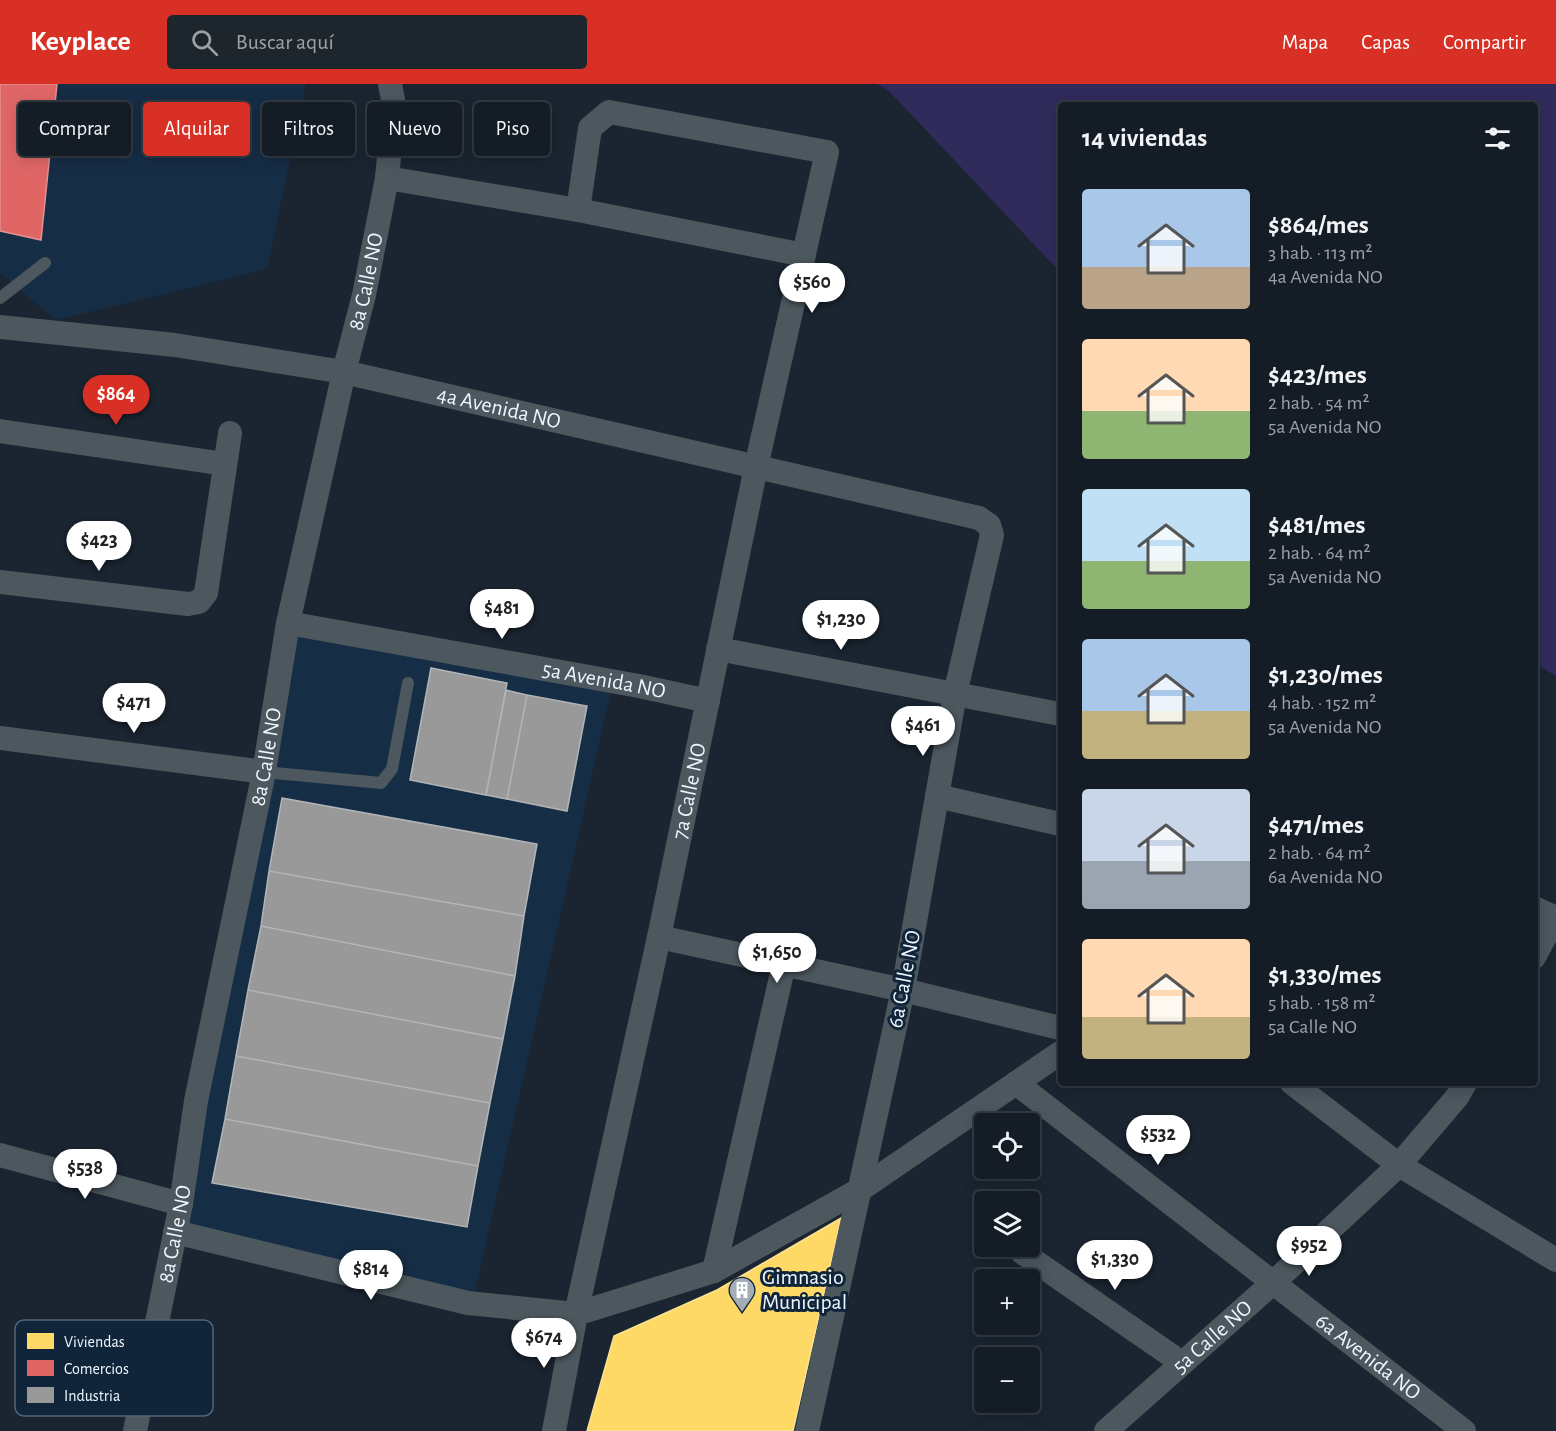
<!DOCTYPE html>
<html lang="es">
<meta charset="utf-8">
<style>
:root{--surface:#141c25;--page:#1d252d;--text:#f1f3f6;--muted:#9da1a7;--line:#333a42;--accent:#d93025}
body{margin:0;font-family:"Alegreya Sans",sans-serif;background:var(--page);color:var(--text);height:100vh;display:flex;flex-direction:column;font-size:22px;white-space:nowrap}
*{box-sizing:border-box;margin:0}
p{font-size:20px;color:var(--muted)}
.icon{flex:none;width:33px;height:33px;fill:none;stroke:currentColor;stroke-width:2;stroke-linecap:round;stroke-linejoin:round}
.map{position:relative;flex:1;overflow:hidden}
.drawer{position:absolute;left:1058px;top:18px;width:480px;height:984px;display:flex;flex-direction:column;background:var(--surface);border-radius:6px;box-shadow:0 3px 15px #0003,0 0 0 2px var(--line)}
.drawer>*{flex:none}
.top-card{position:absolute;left:18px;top:18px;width:570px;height:54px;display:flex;gap:12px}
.controls{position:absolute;left:974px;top:1029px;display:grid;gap:12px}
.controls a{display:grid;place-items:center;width:66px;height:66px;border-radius:6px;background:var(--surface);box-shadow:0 3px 15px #0003,0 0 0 2px var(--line);font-size:30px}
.price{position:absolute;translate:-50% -51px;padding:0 14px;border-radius:21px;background:#fff;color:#222;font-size:20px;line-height:39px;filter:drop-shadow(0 2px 3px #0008)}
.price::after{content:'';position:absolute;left:50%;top:36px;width:18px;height:14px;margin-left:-9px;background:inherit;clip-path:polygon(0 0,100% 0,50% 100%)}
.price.active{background:var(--accent);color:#fff}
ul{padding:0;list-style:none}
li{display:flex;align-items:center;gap:18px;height:150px;padding:0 24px}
li span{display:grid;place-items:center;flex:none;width:168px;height:120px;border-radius:6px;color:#555}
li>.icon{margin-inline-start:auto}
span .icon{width:72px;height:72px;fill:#fffc;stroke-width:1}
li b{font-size:26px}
h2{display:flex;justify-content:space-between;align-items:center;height:72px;padding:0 24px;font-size:26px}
.pill{padding:0 21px;border-radius:6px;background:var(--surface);box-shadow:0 3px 15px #0003,0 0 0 2px var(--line);font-size:21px;line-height:54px}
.pill.active{background:var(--accent);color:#fff}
header{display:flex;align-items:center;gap:36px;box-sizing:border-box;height:84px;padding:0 30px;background:var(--accent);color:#fff}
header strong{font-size:28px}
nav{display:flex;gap:33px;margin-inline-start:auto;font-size:21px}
.search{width:420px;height:54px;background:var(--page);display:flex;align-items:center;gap:15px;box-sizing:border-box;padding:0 21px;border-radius:6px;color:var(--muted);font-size:22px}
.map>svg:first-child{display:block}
</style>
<header>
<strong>Keyplace</strong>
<div class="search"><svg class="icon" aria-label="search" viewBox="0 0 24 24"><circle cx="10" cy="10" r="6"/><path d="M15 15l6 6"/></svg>Buscar aquí</div>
<nav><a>Mapa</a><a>Capas</a><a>Compartir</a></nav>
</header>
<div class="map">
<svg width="1556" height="1347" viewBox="0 0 1556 1347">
<rect width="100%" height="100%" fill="#1a2531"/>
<!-- built -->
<path fill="#162d46" d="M0,0H306L267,185L56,236L0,189Z
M293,536L614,594L473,1216L181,1146Z"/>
<!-- green -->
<path fill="#312b5c" d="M877,0H1556V592L1534,579V21H1060V188L889,7Z"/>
<!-- homes -->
<path fill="#ffd966" stroke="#fae294" stroke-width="1.5" d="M841,1134L793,1347H587L614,1252L717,1206Z"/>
<!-- shops -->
<path fill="#e06666" stroke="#e49194" stroke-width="1.5" d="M0,0H57L41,156L0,147Z"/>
<!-- industry -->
<path fill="#999" stroke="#b2b5b7" stroke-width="1.5" d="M431,584L507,599L486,711L410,696Z
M506,606L527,611L507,715L486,711Z
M527,611L587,622L567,727L507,715Z
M282,714L537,760L524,832L269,787Z
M269,787L524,832L515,892L261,842Z
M261,842L515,892L503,955L248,906Z
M248,906L503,955L490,1019L236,972Z
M236,972L490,1019L478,1082L225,1035Z
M225,1035L478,1082L467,1143L212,1099Z"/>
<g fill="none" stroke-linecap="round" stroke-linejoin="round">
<!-- service -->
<path stroke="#4c575e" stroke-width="12" d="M0,214L45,179
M264,688L381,699L392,685L408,599"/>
<!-- minor -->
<g stroke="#4c575e" stroke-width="24">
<path d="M387,94L578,126L804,171"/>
<path id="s1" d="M0,243L175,261L344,288L979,434L989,441L992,451L955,610L903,906L807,1347"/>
<path d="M0,347L225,380"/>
<path d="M0,498L188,520L199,518L206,509L230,349"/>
<path id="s2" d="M288,539L639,602L708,617"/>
<path d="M718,565L1060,630"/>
<path d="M0,654L264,688"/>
<path d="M937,712L1060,740"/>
<path d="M1534,824L1556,834"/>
<path d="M659,853L903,906L1060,944"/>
<path d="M1534,873L1555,834"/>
<path id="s3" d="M1016,999L1464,1347"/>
<path d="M1292,999L1399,1081L1556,1176"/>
<path d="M0,1071L181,1120"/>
<path d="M175,1148L468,1219L576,1230L714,1187L861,1105L1060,969"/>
<path d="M1023,1169L1182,1279"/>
<path d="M714,1187L784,880"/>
<path id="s4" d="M135,1347L181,1120L196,1017L264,688L288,539L344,288L364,211L387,94L394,21L390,0"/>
<path id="s5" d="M554,1347L576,1230L659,853L756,383L827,68L609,28L590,44L578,126"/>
<path id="s6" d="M1106,1347L1274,1198L1399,1081L1457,1013L1465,999"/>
</g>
</g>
<!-- icons -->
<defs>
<g id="building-pin" transform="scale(1.35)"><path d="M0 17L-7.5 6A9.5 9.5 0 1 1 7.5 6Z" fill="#a4adb6" stroke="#11253a"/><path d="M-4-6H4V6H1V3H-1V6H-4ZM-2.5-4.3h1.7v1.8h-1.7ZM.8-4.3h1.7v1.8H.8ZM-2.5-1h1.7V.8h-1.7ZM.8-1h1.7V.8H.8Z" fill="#fff"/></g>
</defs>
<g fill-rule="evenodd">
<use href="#building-pin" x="742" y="1206"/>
</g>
<g text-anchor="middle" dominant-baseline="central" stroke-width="6" stroke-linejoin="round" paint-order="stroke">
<!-- street labels -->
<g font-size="22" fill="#eef6fe" stroke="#11253a">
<text stroke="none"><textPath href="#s4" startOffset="1173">8a Calle NO</textPath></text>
<text stroke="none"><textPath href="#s1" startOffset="506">4a Avenida NO</textPath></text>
<text stroke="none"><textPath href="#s2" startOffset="321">5a Avenida NO</textPath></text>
<text stroke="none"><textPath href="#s4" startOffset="687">8a Calle NO</textPath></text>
<text stroke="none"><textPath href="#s5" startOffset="654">7a Calle NO</textPath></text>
<text transform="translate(904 895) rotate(-79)">6a Calle NO</text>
<text stroke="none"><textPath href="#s4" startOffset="201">8a Calle NO</textPath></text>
<text stroke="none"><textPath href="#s6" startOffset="142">5a Calle NO</textPath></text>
<text stroke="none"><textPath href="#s3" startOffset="446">6a Avenida NO</textPath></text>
</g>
<!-- poi labels -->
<g font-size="22" fill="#eef6fe" stroke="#11253a" text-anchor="start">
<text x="762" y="1193">Gimnasio<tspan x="762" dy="25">Municipal</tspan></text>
</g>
</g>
<!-- legend -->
<rect x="15" y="1236" width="198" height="96" rx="9" fill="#11253a" stroke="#536475" stroke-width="1.5"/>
<rect x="27" y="1249" width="27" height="16" fill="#ffd966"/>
<rect x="27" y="1276" width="27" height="16" fill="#e06666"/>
<rect x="27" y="1303" width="27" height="16" fill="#999"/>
<g font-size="16" fill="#eef6fe">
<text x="64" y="1263">Viviendas</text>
<text x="64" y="1290">Comercios</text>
<text x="64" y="1317">Industria</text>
</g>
</svg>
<div class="controls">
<a><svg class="icon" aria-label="locate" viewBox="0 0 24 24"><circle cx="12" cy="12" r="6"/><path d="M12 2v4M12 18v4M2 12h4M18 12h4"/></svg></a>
<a><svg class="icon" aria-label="layers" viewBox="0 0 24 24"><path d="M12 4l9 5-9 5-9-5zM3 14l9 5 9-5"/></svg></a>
<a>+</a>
<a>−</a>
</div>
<b class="price" style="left:812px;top:230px">$560</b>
<b class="price active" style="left:116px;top:342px">$864</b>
<b class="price" style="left:99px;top:488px">$423</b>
<b class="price" style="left:502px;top:556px">$481</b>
<b class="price" style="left:841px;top:567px">$1,230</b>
<b class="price" style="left:134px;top:650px">$471</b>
<b class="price" style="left:923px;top:673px">$461</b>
<b class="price" style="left:777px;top:900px">$1,650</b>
<b class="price" style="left:1158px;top:1082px">$532</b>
<b class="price" style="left:85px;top:1116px">$538</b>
<b class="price" style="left:1309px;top:1193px">$952</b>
<b class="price" style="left:1115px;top:1207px">$1,330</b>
<b class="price" style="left:371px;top:1217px">$814</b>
<b class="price" style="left:544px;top:1285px">$674</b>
<div class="top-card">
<a class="pill">Comprar</a>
<a class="pill active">Alquilar</a>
<a class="pill">Filtros</a>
<a class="pill">Nuevo</a>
<a class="pill">Piso</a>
</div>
<section class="drawer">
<h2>14 viviendas<svg class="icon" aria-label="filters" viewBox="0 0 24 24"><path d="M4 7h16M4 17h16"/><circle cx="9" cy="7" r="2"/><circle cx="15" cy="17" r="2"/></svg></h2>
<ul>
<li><span style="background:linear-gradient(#a9c7e8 65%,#b9a48a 0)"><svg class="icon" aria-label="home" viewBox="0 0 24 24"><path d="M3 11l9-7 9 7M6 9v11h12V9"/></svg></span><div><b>$864/mes</b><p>3 hab. · 113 m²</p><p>4a Avenida NO</p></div></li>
<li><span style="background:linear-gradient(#ffd9b3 60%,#8fb573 0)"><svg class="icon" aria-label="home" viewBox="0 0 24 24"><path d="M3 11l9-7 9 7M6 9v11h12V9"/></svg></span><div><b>$423/mes</b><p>2 hab. · 54 m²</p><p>5a Avenida NO</p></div></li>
<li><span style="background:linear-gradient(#bfe0f5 60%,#8fb573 0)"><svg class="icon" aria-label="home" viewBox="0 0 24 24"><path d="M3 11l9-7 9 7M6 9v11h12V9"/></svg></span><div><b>$481/mes</b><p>2 hab. · 64 m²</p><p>5a Avenida NO</p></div></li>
<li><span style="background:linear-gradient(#a9c7e8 60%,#c2b280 0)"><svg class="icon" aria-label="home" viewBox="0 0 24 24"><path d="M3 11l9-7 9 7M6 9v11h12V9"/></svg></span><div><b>$1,230/mes</b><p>4 hab. · 152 m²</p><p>5a Avenida NO</p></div></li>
<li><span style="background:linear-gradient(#c9d6e8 60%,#9aa5b1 0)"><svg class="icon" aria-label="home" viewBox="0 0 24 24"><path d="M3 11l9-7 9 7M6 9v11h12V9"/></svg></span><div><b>$471/mes</b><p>2 hab. · 64 m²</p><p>6a Avenida NO</p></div></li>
<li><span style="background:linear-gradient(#ffd9b3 65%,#c2b280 0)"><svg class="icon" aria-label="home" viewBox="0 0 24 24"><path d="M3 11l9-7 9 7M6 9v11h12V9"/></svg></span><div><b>$1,330/mes</b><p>5 hab. · 158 m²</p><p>5a Calle NO</p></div></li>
</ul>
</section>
</div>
